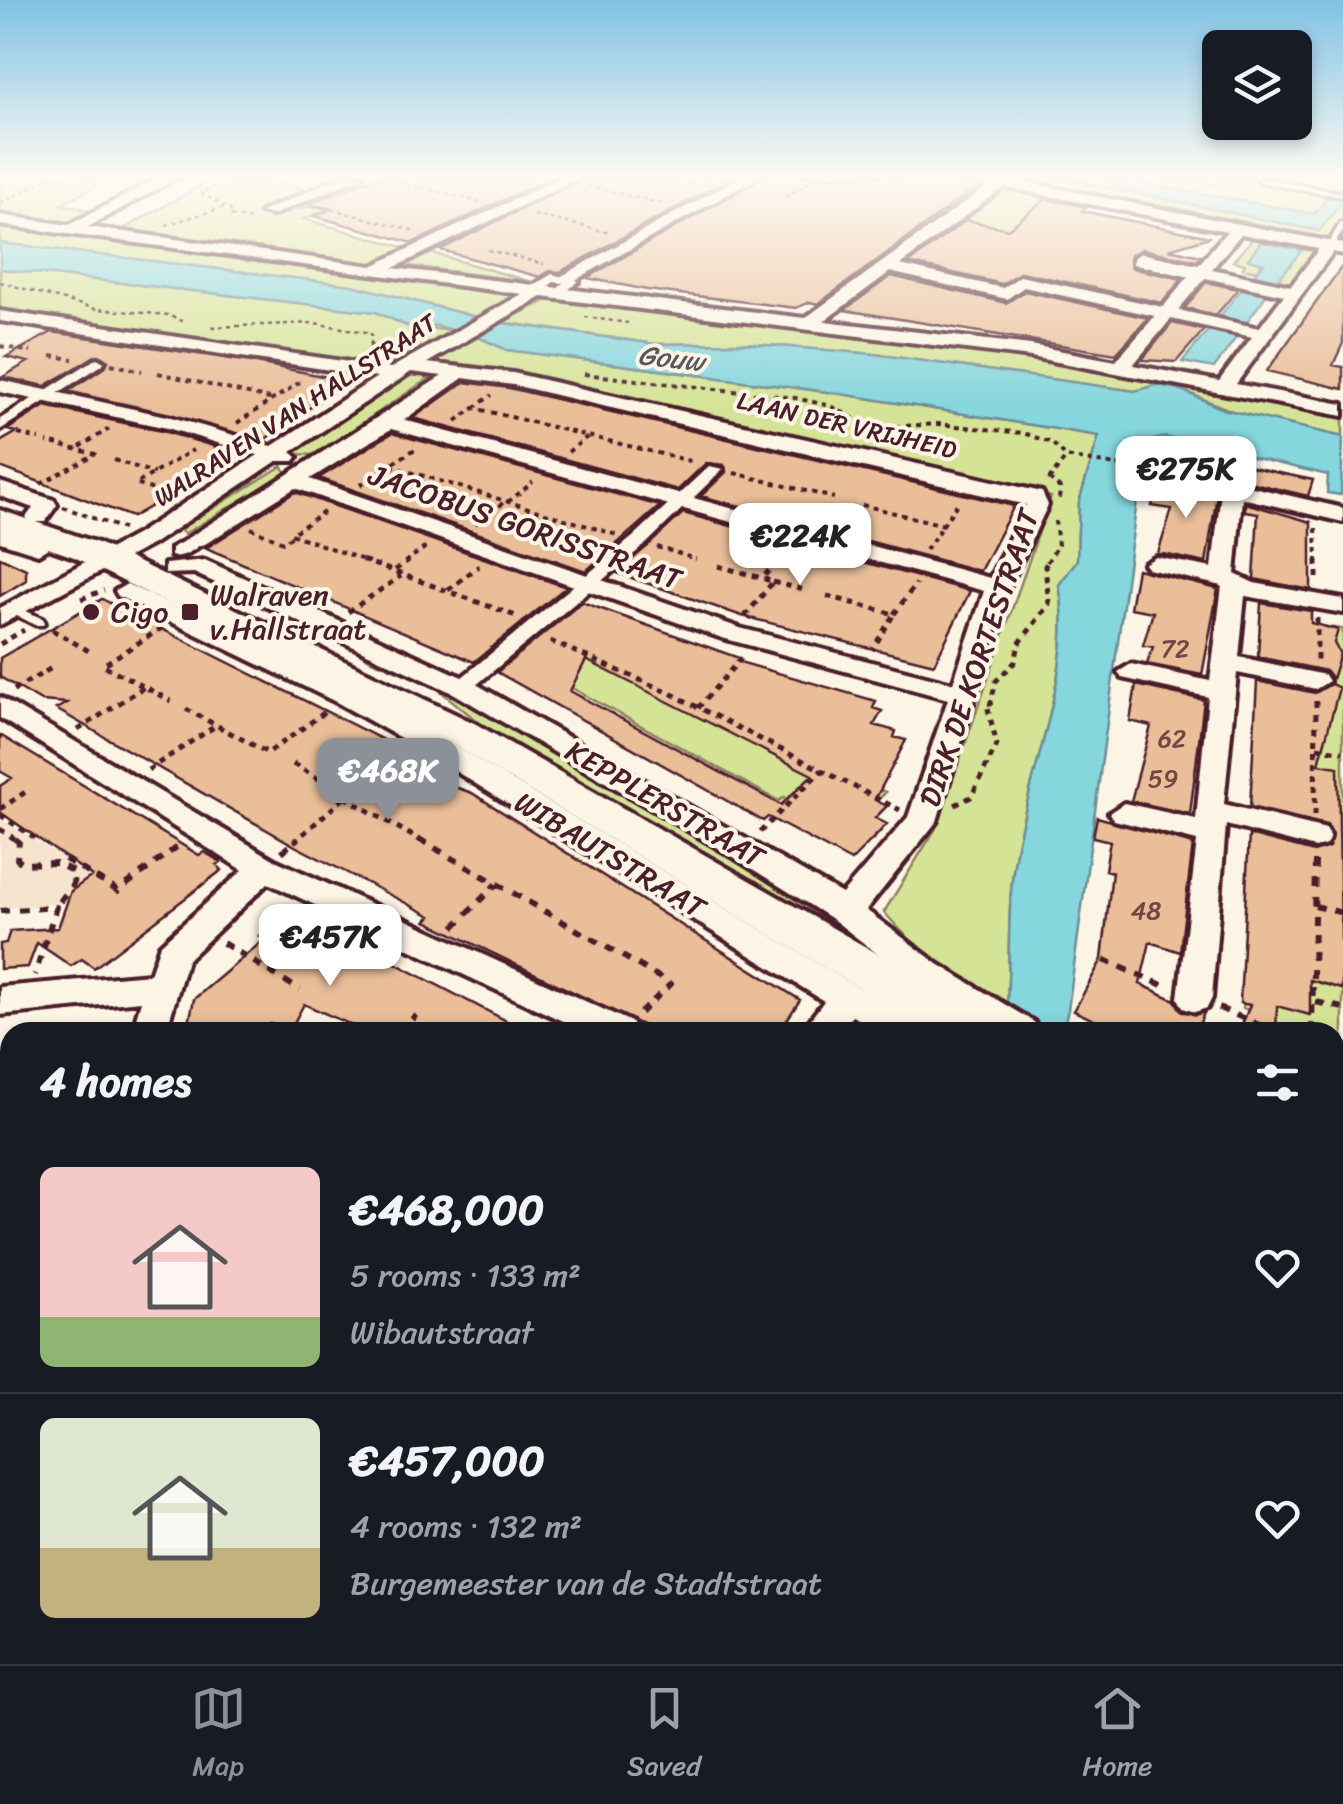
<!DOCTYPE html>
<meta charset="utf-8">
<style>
:root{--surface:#171b24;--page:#242831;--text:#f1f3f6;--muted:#9ea1a6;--line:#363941;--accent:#8c9099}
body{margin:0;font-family:Sriracha,sans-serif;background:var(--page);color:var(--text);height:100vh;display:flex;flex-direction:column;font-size:38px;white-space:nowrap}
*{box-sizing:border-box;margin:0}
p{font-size:32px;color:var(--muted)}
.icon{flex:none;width:55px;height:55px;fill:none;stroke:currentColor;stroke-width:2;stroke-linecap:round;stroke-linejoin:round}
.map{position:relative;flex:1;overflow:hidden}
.panel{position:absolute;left:0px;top:1022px;width:1345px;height:642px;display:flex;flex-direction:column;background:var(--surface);border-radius:30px 30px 0 0;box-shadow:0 5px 15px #0003}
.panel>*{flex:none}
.tools{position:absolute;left:1202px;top:30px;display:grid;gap:20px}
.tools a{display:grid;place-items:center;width:110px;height:110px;border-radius:15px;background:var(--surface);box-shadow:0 5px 15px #0003;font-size:50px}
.price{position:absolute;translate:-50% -85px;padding:0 22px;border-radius:20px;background:#fff;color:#222;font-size:32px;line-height:65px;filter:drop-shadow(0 2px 5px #0008)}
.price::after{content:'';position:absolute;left:50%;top:60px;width:30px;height:22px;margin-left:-15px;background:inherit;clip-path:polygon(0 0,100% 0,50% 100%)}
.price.active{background:var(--accent);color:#fff}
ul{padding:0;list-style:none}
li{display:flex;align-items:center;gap:30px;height:250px;padding:0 40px}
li+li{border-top:2px solid var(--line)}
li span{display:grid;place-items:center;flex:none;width:280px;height:200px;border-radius:15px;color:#555}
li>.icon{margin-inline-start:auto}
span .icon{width:120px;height:120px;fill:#fffc;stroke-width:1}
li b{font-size:42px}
h2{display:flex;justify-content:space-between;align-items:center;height:120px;padding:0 40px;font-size:42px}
.tabs{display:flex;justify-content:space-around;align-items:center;height:140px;border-top:2px solid var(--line);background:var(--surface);font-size:28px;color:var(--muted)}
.tabs a{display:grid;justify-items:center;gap:5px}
.tabs .active{color:var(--accent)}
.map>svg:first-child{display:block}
</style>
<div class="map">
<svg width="1343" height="1664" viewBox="0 0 1343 1664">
<rect width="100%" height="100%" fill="#fcf5e5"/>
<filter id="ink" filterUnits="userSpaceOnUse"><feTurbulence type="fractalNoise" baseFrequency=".01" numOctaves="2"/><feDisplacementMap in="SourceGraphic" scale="20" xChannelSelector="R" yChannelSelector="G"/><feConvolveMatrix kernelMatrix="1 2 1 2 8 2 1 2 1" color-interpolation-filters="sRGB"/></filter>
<g filter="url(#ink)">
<!-- built -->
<path fill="#f6e4ce" d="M0,819L102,882L69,903L0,908Z"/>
<!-- green -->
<path fill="#d5e396" stroke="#908160" stroke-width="2.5" d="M22,176H116L62,204L97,212L71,228L0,213V185Z
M218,176H257L305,189L260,209C287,217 296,202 327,209L304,219L414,250L385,265L116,233Z
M976,176H1343V246Z
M1005,189L1074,202L1098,274L934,240Z
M0,226L508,290L516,295L481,318L352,285L0,243Z
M1255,236L1316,248L1319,250L1295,282L1274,285L1301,250L1249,259L1263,262L1257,271L1243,268L1245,264L1233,261Z
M432,253L532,282L404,265Z
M0,269L376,312L407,326L457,331L387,365L320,360L138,329L0,314Z
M554,297L1041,358L1343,415V437L1237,413L1179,389L1156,385L1135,391L874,354L742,343L656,344L501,322Z
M476,336L507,350L835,393L1099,436L1079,502L1077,560L1059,585C1076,668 1028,775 1015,858C1007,906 1010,957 1007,1005C959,979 919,954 884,912L936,828L1051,497L430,361Z
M405,375L432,376L315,455L294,454L297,447Z
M282,466L287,473L184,534L179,529Z
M314,519L556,606L551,611L726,673L815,767L886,792L859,819L880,832L872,841L784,797L779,801L500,649L243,542Z
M312,625C406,664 493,715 582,766C699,833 816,900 920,987L487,729L433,685L371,660Z
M1319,626L1343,629V827L1283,811L1286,684L1319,688Z
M1318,829L1343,834V1053L1335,1050V1032H1297L1243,1008L1252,833L1317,847Z"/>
<!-- water -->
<path fill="#85d6dd" stroke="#6d8d96" stroke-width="2.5" d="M1054,176H1102L1315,214L1329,195L1343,200L1319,231Z
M1261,242L1302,250L1274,285L1250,280L1264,263L1248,259Z
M0,243L352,285L495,322L656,344L742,343L874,354L1135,391L1156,385L1179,389L1223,409L1343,437L1341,495L1327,493L1328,475L1165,437L1145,442L1068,1010L1062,1032H1020L1022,1014L1007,1005C1010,957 1007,906 1015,858C1028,775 1076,667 1059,585L1077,560L1079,502L1099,436L835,393L507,350L476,336L437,326H407L376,312L0,269Z
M1245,285L1270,290L1243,327L1216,321Z
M1212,326L1240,332L1214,368L1182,362Z"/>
<!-- building -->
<path fill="#e9be99" stroke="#4a1f2b" stroke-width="2.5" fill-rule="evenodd" d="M379,176H554L413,243L314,216L332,209L307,204Z
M587,176H734L560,272L550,271L540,277L440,250Z
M764,176H940L979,185L818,304L810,302L796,308L647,290L587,278Z
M1046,199L1087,207L1082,211L1210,237L1169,249L1201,256L1197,261L1142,249L1131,255L1132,268L1182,279L1162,303L1021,272L1002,284L909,263L966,220L1008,229Z
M1343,265V343L1333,365L1343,367V389L1267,371Z
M891,276L1006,303L1025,291L1148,318L1116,354L844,310Z
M1206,282L1238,289L1216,315L1185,308Z
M1172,323L1204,330L1176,362L1142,360Z
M52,332L251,362L348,381L264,440L68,391L105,367L108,361L99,355L45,386L3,377L28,362L6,357Z
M464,382L509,388L1014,506L980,571L701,496L726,472L724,465L706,463L678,490L413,418Z
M45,406L166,432L241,454L132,517L0,467V442L17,432L7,430Z
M392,433L660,506L586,571L319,478Z
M1179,450L1279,473L1313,480L1308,496L1172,464Z
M1157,481L1217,495L1206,563L1158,553L1172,509L1152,506Z
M295,492L566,587L474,662L206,548Z
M1245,503L1311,522V590L1254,579L1258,513L1245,511Z
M683,513L970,591L934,664L742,616L617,573Z
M0,557L26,569V580L0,596Z
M1137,569L1218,589L1202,675L1147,664L1153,647L1143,645L1153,612L1130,608Z
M102,599L401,749L396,753L449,785L472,793L800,1000L779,1032H656L426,921L431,916L295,846L56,709L67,703L41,701L0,677V658Z
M582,602L739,658L736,661L876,701L873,708L882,711L874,725L896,731L894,737L906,740L875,800L887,806L875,818L887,824L851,861L768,817L763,821L497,672ZM586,660L751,744L812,775L781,805L570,691Z
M1261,603L1311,611V623L1338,630L1334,643L1340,654L1332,679L1326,671L1258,657Z
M1257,681L1315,693L1331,684L1339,688L1319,764L1338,767L1342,989L1310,980V1015L1277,1006L1276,1032H1239L1250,1005L1240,1003L1249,835L1314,852L1329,847L1333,835L1327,825L1250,807Z
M1136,685L1204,700L1190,814L1131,801L1151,726L1130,721Z
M0,735L199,855L204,852L221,862L217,865L222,870L94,968L82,959L71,966L37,943L28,967L0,969V944L6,943L10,931L58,928L71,891L92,876L0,812V786L12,778L0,771Z
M1097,817L1193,844L1180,952L1150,942L1140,984L1175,1000L1182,1012L1204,1013L1196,1032H1120L1074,1011L1102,959L1112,872L1105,870L1110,841L1093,837Z
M286,912L329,929L528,1032H367L304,1004L291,1028L270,1024L268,1032H187L194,999L265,939L259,936Z"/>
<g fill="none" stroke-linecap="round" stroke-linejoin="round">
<!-- service casing -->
<g stroke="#4a1f2b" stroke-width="7">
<path id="service" d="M1261,178L1343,193V197L1258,182Z
M1340,223H1343V231L1332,248H1326Z
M16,606L43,619L45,622L43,625H35L12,613V607Z"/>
</g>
<!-- pedestrian casing -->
<g stroke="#4a1f2b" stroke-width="8">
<path id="pedestrian" d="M1141,253L1203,266L1209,270L1199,279L1133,264V258Z
M552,274L579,281L562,295L556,291L563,283L554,282L542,291H534V285Z
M97,358L104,362L102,365L0,430V419Z
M709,466L723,469L646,544L469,691H455L452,687L455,683L634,536Z
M197,534L206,539C198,548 183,559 171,556V548Z"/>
</g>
<!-- minor casing -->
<g stroke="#4a1f2b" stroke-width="8">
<path id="minor" d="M162,176H180L88,227L372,266L564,176H583L393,268L805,318L990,184L961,176H992L1343,244V254L1333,252L1236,384L1343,404V416L1031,357L542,297L427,363L513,373L1042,492L1048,505L1009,587L937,821L866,910L938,964L1034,1022L1039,1032H994L914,982L835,921L732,856L453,693L194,573L165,574V564L205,560L471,681L842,894L908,817L948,699L722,638L295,488L205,544L197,546L186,539L442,376L411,372L291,452L297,457L294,461H277L153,544L0,625V608L137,534L258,455L167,428L0,392V380L171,417L272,446L377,377L0,321V311L391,368L522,294L0,225V215L69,225ZM1004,187L1227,231L1163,307L1020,276L1003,288L900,265ZM1241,234L1319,249L1291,286L1212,269ZM890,272L1007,299L1024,287L1155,316L1116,361L1031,345L824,321ZM1205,278L1284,295L1259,328L1178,310ZM1171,319L1252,337L1219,381L1133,365ZM463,378L513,385L1026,505L990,578L404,420ZM391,429L984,591L953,683L740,628L310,479Z
M343,176H363L273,215L261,212Z
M742,176H760L572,282L558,278Z
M1158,465L1343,508V522L1242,498L1235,574L1254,583L1343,599V613L1245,596L1239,657L1325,675L1329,681L1316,689L1237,673L1224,804L1326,829L1330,837L1326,845L1315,848L1226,825L1212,998L1207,1008L1195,1012L1183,1008L1178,998L1197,841L1114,820L1109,813L1124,803L1196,819L1208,697L1122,678L1118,672L1131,664L1210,681L1222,586L1148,569L1144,564L1156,557L1212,568L1221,492L1150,476L1147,471Z
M0,482L54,500L57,505L45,522H29L26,517L33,508L0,496Z
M0,527L46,542L50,547L38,554L0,542Z
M127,584L356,691L435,734L859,988L926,1022L931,1032H883L852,1016L838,1032H801L824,1001L415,746L338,703L118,596L115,591Z
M0,697L275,860L631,1022L636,1032H586L268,883L187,960L166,1032H132L141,1001L0,1015V987L150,974L160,945L243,870L0,718Z
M1335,1179L1343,1182V1219L1335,1216Z
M10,1211V1249L0,1250V1212Z
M1335,1269L1343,1272V1313L1335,1310Z
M10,1477V1523L0,1525V1479Z
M1343,1602V1652L1335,1653V1603Z
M10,1610V1655H30L28,1664H0V1614Z
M561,1655H617L621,1664H565Z
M981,1655H1031L1033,1664H983Z
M1240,1655H1290L1291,1664H1241Z"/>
</g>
<!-- secondary casing -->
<g stroke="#4a1f2b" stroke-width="8">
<path id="secondary" d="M0,510L98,543L476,724L990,1018L997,1032H932L448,742L74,557L0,531Z
M1335,1217L1343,1220V1276L1335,1273Z"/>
</g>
<!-- path-far4 -->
<path stroke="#4a1f2b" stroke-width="2.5" stroke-dasharray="4 4" stroke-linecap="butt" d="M237,176L201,193L230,210V216L252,220
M263,176L294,185
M376,176L480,202
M656,176L697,185
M1208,176L1216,188
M587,186L664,204
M785,197L820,176
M1,203L51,176
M324,207L415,231
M534,215L611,233
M166,225L225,207
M488,250L544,264
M0,282L96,309L169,315L186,323
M585,317L628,323
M212,327L314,323L371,333V346"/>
<!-- path-far3 -->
<path stroke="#4a1f2b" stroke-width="4" stroke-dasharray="5 5" stroke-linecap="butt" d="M371,343V355
M0,346L31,352
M51,356L73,359
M111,364L142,371
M158,373L274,400
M584,374L795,398L831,406L871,428L938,424L1023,433L1052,443L1066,457L1135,468
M474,408L492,395
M456,421L474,408L694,462
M237,423L303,380
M18,434L39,439
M80,447L109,429
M568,452L587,437
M114,460L154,473
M391,466L617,535
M734,473L834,498
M1049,479L1060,488L1059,501
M1049,480L1066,457
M41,484L95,454L47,442
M360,485L418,447
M171,496L136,484L193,450
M508,502L533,482
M862,505L944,525
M63,507L123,529
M324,512L291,534L369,562
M475,524L506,501
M251,528L283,542L294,535
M1316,528L1317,562
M657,547L696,559
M926,550L959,501
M405,562L426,547
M776,562L788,550
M1047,562L1058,545L1055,521"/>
<!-- path-far2 -->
<path stroke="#4a1f2b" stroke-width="5" stroke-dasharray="6 6" stroke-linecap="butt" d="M362,560L516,616
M1317,560V582
M718,566L762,578
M395,570L409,560
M773,582L808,591
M448,590L479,566
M827,596L894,614L872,650
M81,599L104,590
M348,612L401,576
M894,614L916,584
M745,616L773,582L762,578L779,560
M1317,618V662
M162,628L103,665L171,701
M52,630L89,651
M550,641L668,692L900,810
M0,644L24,630
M14,690L55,666
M990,706L996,681L1015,662L1019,644L1049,604L1045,566L1049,560
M698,708L742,657
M186,709L268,753L328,710
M78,730L144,687
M1317,747L1343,752
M293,764L346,795
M148,770L217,725
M345,797L423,842
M955,805L971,797L997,745L987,705
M0,809L30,789
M0,815L40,841
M1315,815L1316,701
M0,829L19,842
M760,832L822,770
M294,842L345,797L407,753"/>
<!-- path-far1 -->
<path stroke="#4a1f2b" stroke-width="6" stroke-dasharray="9 9" stroke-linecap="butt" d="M15,839L19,842L17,859L23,864L56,863L74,872L73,884L56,907
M419,839L671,984L640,1013
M282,852L297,839
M65,859L118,891L182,843
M1315,906L1343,913
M0,911L56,907L35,975
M454,927L496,884
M223,943L300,990
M1104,960L1167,987
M1316,1002L1343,1008
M1219,1008L1276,1032
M399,1032L416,1015
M1312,1032L1315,861
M1335,1057L1343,1060
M0,1129L10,1098"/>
<!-- path -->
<path stroke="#4a1f2b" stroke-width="8" stroke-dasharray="11 11" stroke-linecap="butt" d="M0,1365L10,1364
M1335,1458H1343
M268,1655L278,1664
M839,1655L841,1664
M466,1664L472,1655"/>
<!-- service -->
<use href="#service" fill="#fcf5e5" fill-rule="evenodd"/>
<!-- pedestrian -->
<use href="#pedestrian" fill="#fcf5e5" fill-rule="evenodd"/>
<!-- minor -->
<use href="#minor" fill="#fcf5e5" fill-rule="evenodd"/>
<!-- secondary -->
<use href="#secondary" fill="#fcf5e5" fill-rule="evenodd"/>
</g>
</g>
<!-- sky -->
<linearGradient id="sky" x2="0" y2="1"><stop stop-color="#80c2e4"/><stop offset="0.43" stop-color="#fefaf3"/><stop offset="1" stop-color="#fefaf3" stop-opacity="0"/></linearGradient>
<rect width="1343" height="409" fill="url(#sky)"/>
<!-- markers -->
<g fill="#4a1f2b" stroke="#fcf5e5" stroke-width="4">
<circle cx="91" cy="612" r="10"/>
<rect x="180" y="602" width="20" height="20" rx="5"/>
</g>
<g text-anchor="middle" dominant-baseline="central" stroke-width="8" stroke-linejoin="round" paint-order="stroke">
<!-- far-street labels -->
<g font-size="25" fill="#4a1f2b" stroke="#fcf5e5">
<text transform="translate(295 410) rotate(-33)">WALRAVEN VAN HALLSTRAAT</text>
<text transform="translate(847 425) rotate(13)">LAAN DER VRIJHEID</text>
</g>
<!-- number labels -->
<g font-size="25" fill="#724746">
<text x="1175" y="648">72</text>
<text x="1172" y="738">62</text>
<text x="1163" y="778">59</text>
<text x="1146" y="910">48</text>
</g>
<!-- far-water labels -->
<g font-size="28" font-style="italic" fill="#5c5660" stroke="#fcf5e5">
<text transform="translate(671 358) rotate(6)">Gouw</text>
</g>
<!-- street labels -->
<g font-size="30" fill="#4a1f2b" stroke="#fcf5e5">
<text transform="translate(525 527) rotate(19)">JACOBUS GORISSTRAAT</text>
<text transform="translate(979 658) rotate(-71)">DIRK DE KORTESTRAAT</text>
<text transform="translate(665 804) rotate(30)">KEPPLERSTRAAT</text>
<text transform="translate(610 855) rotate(31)">WIBAUTSTRAAT</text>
</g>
<!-- poi labels -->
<g font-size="30" fill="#4a1f2b" stroke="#fcf5e5" text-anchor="start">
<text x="210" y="595">Walraven<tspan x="210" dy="34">v.Hallstraat</tspan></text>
<text x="111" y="612">Cigo</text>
</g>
</g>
</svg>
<div class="tools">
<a><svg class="icon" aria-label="layers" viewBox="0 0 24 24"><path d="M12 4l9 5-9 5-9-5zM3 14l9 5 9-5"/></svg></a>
</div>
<b class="price" style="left:1186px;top:521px">€275K</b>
<b class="price" style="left:800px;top:588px">€224K</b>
<b class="price active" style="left:388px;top:823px">€468K</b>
<b class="price" style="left:330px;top:989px">€457K</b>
<section class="panel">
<h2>4 homes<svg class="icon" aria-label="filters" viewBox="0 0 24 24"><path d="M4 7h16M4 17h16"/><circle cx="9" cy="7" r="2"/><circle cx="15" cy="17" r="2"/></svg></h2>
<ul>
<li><span style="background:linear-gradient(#f6c9c9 75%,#8fb573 0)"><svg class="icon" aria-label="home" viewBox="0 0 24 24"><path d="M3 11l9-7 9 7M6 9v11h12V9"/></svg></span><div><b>€468,000</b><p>5 rooms · 133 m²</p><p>Wibautstraat</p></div><svg class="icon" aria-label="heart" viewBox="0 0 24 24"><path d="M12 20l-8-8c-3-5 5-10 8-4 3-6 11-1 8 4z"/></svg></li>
<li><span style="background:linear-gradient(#dfe7d0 65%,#c2b280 0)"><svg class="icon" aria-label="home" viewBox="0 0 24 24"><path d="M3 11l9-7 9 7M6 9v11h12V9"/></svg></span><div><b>€457,000</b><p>4 rooms · 132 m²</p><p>Burgemeester van de Stadtstraat</p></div><svg class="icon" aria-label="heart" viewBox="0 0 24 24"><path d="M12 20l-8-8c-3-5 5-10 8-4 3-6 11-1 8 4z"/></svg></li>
</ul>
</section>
</div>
<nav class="tabs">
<a class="active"><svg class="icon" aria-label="map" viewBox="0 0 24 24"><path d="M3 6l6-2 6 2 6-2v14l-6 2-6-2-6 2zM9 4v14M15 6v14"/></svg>Map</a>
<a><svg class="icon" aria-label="saved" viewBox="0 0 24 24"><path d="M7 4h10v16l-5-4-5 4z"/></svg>Saved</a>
<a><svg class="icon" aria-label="home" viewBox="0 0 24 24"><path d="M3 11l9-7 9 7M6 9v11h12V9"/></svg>Home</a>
</nav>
